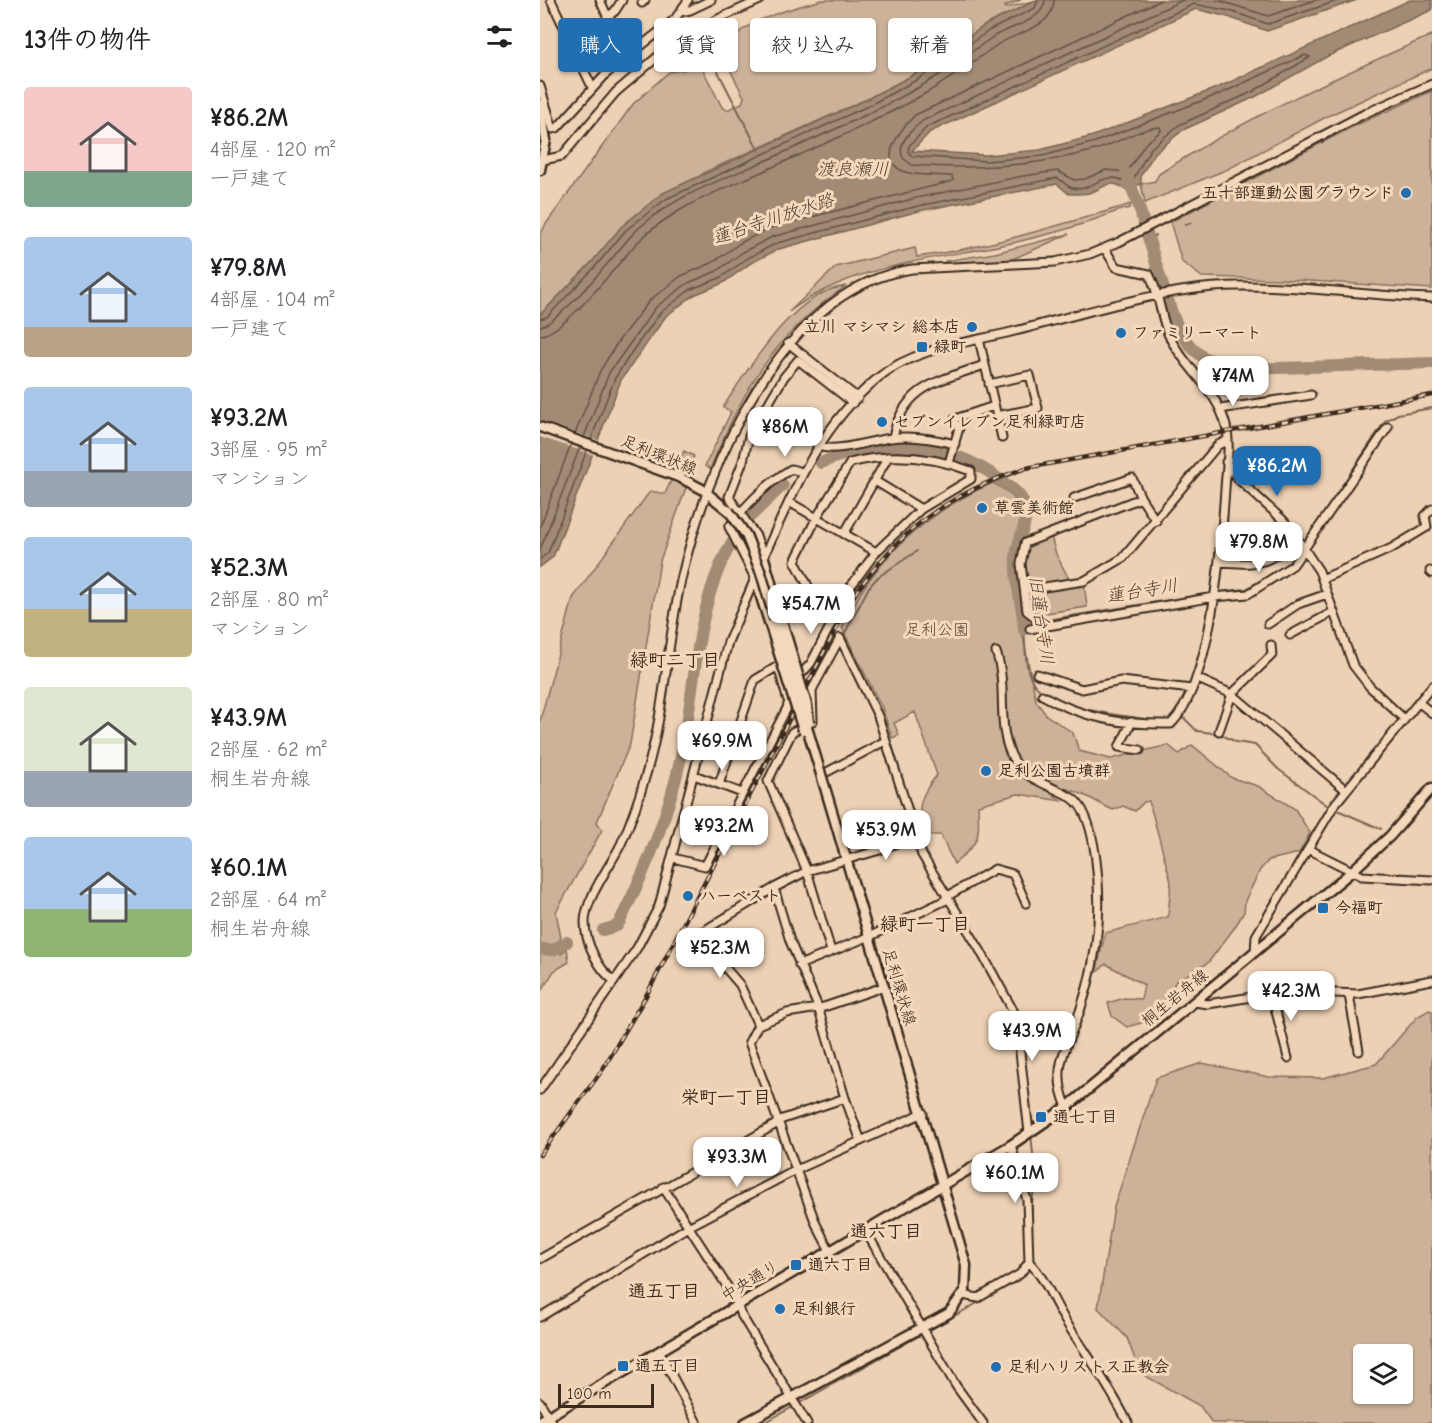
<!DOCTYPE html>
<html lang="ja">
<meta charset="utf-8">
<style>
:root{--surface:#fff;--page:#f6f6f6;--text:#202124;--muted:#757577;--accent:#1f6fb2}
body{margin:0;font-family:"Comic Neue","Klee One",sans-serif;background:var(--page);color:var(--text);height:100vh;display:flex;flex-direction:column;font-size:22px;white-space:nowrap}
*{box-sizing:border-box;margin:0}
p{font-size:20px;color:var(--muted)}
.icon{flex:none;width:33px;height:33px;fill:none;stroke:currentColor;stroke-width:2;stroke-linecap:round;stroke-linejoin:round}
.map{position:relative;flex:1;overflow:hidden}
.details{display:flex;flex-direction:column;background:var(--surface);width:540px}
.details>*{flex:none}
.guide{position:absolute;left:18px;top:18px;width:570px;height:54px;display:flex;gap:12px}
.controls{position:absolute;left:813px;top:1344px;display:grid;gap:12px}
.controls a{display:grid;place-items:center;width:60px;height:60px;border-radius:6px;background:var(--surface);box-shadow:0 2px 4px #0004;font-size:30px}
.scale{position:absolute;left:18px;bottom:15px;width:96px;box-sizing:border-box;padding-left:6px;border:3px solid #3b2a1e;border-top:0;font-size:16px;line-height:21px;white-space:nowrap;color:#3b2a1e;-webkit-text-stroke:4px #f4d8bb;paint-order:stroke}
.price{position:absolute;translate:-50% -51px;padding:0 14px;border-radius:12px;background:#fff;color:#222;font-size:20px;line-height:39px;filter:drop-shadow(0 2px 3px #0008)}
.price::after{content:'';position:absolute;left:50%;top:36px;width:18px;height:14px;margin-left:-9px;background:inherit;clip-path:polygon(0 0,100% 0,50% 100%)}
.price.on{background:var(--accent);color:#fff}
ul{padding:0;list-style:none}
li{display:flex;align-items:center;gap:18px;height:150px;padding:0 24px}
li span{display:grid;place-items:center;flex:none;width:168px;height:120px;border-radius:6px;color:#555}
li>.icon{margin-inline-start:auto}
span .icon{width:72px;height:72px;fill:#fffc;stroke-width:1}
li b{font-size:26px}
h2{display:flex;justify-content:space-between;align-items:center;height:72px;padding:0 24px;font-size:26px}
.tag{padding:0 21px;border-radius:6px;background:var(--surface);box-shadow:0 2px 4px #0004;font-size:21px;line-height:54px}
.tag.on{background:var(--accent);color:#fff}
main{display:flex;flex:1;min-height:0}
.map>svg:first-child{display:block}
</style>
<main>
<section class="details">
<h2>13件の物件<svg class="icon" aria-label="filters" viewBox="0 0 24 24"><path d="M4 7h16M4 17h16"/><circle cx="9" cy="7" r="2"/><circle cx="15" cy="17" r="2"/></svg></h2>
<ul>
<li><span style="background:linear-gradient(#f6c9c9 70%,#7fa58c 0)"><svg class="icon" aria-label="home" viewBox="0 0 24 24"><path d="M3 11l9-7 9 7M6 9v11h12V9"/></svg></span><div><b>¥86.2M</b><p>4部屋 · 120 m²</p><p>一戸建て</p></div></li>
<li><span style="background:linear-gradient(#a9c7e8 75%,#b9a48a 0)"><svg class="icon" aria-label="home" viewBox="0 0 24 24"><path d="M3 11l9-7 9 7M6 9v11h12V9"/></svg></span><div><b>¥79.8M</b><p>4部屋 · 104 m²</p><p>一戸建て</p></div></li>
<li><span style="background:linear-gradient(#a9c7e8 70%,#9aa5b1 0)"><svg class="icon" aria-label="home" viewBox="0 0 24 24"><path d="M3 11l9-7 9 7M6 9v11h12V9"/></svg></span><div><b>¥93.2M</b><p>3部屋 · 95 m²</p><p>マンション</p></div></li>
<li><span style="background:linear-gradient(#a9c7e8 60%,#c2b280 0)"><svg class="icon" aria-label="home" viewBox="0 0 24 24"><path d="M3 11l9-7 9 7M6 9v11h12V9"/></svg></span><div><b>¥52.3M</b><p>2部屋 · 80 m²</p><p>マンション</p></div></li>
<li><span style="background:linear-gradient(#dfe7d0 70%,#9aa5b1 0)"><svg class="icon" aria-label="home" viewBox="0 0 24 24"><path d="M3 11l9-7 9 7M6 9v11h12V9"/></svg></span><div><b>¥43.9M</b><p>2部屋 · 62 m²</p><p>桐生岩舟線</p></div></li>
<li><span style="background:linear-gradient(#a9c7e8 60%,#8fb573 0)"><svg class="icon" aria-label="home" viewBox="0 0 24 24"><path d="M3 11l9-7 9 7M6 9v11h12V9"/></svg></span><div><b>¥60.1M</b><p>2部屋 · 64 m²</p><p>桐生岩舟線</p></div></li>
</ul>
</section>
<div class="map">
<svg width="892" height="1423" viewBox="0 0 892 1423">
<rect width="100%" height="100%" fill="#edd1b5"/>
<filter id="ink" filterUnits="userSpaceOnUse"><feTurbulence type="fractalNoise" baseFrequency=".0167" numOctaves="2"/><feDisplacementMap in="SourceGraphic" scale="12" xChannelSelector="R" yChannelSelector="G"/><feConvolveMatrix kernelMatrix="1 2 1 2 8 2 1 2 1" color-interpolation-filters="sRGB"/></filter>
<g filter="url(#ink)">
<!-- green -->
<path fill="#ccb299" stroke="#846e5c" stroke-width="1.5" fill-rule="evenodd" d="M282,0H481L465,6L466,8L497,0L447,24L377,73L327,99L165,172L50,264L0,315V235L6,224L93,104L129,72L148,69L159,62L182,107L187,110L202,103L204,97L180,50C190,45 193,37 201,31C223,15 257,7 282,0Z
M892,35V68L790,115L688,169L605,203L601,184L615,181L619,174C704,118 799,76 892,35Z
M892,91V289L740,279L662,277L642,262L630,222L812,127Z
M591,204L590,208C573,211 556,220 539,225C520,232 500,236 481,241C403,259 313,262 249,312L296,267L375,248L377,257C450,247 520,225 591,204Z
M529,234L468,261L406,264L405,261L455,253Z
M306,286C234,335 203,389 170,469L165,466L191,412L183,407C210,367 253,292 306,286Z
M144,451L154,456L149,468L152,471L120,561L90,744L57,822L62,830L16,912L21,938L18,942L21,954L27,948L29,962L14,971L0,993V721L33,598L108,494L111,491L125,494Z
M453,483C489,502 483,517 474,551L510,533L516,554L531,583L544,581L547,607L479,617L496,701L506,715L533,733L539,751L571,759L628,745L639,754L652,745L692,778L718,786L755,809L770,833L759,853L729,860L720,870L705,901L704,912L695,927L668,963L636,981L615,1019L587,1027L572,1016L568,1003L584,998L601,999L604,985L566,964L556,973L565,933L628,917L631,882L609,801L604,802L595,811L583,806L573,810C557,803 545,793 527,789L514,795L522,801L478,794L438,805C439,840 441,840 414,864L401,835H385C375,809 380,795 397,775L375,712L354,723L359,735L352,738L342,708L302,628C310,613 317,597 327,583C357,539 407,502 453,483Z
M889,1010L892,1011V1423H672L660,1406L600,1373L587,1338L558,1308L574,1207L616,1078L662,1063L729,1077L783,1078L836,1064L877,1017ZM862,1354V1394H824V1354Z"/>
<!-- water -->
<path fill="#a18b75" stroke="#786452" stroke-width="1.5" d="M497,0H817L727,31L688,17L656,9L390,132L372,151L446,155L500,150L553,136L679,87L870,0H892V10L788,56L715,97L643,130L615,153L601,175V184L585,189C569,178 565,188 549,193C543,194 535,194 529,194L517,184L379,211L239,249L211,263L183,283L154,295L126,316L81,380L13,557L0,567V315L50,264L82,226L123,193L327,99L377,73L447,24Z"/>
<!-- pier -->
<path fill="#edd1b5" d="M0,420L60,441L54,455L0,437Z"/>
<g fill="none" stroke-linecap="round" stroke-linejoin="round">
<!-- shore -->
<path stroke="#645141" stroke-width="1.5" d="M677,0L728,16L776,0
M0,319L7,317L54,268L86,230L126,199L330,105L380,78L450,30L495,8L498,0
M0,326C18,325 75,255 89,238C126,197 185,179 234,157C284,134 334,113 381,86C406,72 429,53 453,37C468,27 504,21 505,0
M0,335C25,334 78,263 97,243C134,205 187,188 235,166C286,143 337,121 386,93C411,79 434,61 457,45C476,32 514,28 514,0
M35,434L60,371L79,340L110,300L141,276L172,263L200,243L232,227L413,181L412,176C398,175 383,176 369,173C332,164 361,129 375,115L621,0
M44,437L69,373L116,307L148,283L177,271L203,252L232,237L376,198L483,176L518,171L534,180L545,179L566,170L587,172L605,144L621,131L620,127C599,128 576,144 555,150C494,167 435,170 372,165L363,158C356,143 372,129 384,120L643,0
M51,439L75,378L93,350L121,312L151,289L180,278L208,258L237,243L378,206L517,178C522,180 525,185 530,187C550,196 561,168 586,182L593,180L610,149L639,125L712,92L770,57L765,55L682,93L555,142L502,156L447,161L372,156L368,152L369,146L387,127L654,4L690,11L728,24L800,0
M0,527L31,444
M0,550L40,447
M0,559L8,553L47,450"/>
<!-- stream -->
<path stroke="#786452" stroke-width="2" d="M171,58L219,151
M645,225L651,223
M609,238L616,235
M775,527L845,421L858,414L892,408
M678,592L706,589L749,563L758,552
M500,621L672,593
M484,623L494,622
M484,630C486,647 484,669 494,684C514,711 586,715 617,721
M305,639L304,635L329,587L338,577L377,551
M310,647L346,726
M639,718L645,719L657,731L680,734L696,742L715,745L738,769L788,806L841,829
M351,742L381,840
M383,848L396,872
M424,918L440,944
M491,1134L495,1174L492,1204V1263
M224,1423L473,1283L491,1269"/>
<!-- river -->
<path stroke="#a18b75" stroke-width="12" d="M586,173L596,199
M598,204C606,230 614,257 622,283C638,333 648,366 707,369L892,363
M281,463C339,438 407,440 459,479C468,486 480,492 484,504C490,522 477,539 476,557C474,582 483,606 484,630
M211,516L243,485
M63,930L77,926L80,921C108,866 133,802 144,742C156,676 157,602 191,544
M0,949L13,950L27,942"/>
<!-- minor casing -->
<g stroke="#3b2a1e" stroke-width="11">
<path id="minor" d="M11,0L52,87
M60,0L85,56
M102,3L105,0
M140,12L150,10L171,0
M67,17L75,11L82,0
M0,86L13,129L17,128L67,73L135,19L148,0
M3,160L22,156L76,92L129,47L178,19L220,0
M439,339L462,438
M248,343L318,398
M449,384L490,375L498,408L456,416
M680,409L771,395
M353,437C364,385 400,381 444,365
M277,446C299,453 328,441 351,438C372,435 395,439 415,444
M686,462L699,480L743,520L755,535L779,571L813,665L830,687L864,719
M409,463L419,428L415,419L454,406
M335,481L381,509
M534,498L592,478L601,498
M249,502L336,552
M304,534L348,457
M224,558L216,536L189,497L203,461L209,436L244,377L258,360L313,403
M679,562C720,564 727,567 756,537
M221,563C252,494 279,426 339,377C373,349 425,343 467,333C540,315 622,287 697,286C762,285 827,296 892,298
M890,571L892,573
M215,578L189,527C206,505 226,484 251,469L262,472
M782,579L852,548L887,527L885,516L892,509
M485,590L544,581L583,558L678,445L688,440
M728,624L758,604L787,594
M499,628L496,618L487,611L481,564L485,543L601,498L616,521
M490,629L674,597L708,594L753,565L848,427
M750,635L793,612
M456,652C469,688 454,729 475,762C486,780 515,787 532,798C558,815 560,895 558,924C556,952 550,981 541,1008C529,1045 509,1066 527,1107
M497,674L542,689L581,681L652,689
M656,678L692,694L806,790
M257,679L271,663L311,586L336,552L381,509L431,479V471C391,456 351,452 310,463L277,517L255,561L278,605L293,618
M502,695C544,719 583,725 631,724C672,683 681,548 685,489C686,469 691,445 686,426C678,391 646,369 630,338C620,318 620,293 609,274L576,267L565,249
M878,702L892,713
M592,722L579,747L600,750
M679,731L692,694L732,655L731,645
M287,772L345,741
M154,775L202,793
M179,784L215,680L238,666L247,698
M770,850L822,876L892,880
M133,858L165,866L247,708L252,689
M234,888L250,941L278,1007L305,1098L321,1141
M406,897L455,869L473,874L486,903
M291,951L267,871L228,781L252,732L273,721L272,690L300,638L338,716L382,855L440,950L476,1016L489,1133
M715,952L716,936L795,804L892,686
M259,965L335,934L408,899
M74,981C58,969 45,942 45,922C45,899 71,865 81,844C92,820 100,796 107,771C125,709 127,643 141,580C167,465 241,289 372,269L515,262L550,254L579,242L826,113L892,84
M731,992L748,1058
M809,995L819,1051
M654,1002L668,1004L749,991L818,994L892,980
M218,1025L247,1013L284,1007L343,987
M0,1090L97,948L119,906L188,642L216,576
M237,1121L305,1098
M123,1187L196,1300L200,1313L267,1423
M325,1230L416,1386L443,1423
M290,1251L276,1224L209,1042L218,1025L200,985L157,935L234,888L267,871L340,850L375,835
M0,1259L238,1123
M489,1262C507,1280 514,1304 528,1325C549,1358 570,1387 588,1423
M423,1295L438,1298L480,1274L489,1262L487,1200L471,1145
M0,1317L148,1227L256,1170L383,1113
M119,1351L157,1423
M0,1402L12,1423"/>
</g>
<!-- major casing -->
<g stroke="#3b2a1e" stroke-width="13">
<path id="major" d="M0,105L6,140L0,170
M0,427L141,478L162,489L189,511
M224,558L239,611
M215,578L230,625
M0,1421L471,1145L527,1107L811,872L850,836L892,788
M205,1423L409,1313L425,1291L426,1265L300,838"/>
</g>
<!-- minor -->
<use href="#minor" stroke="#f4d8bb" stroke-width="7"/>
<!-- major -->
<use href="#major" stroke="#f4d8bb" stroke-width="8"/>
<!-- rail casing -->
<g stroke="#3b2a1e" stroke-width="4.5">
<path id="rail" d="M0,1155L63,1069L107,994L311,600C357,532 407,494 486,468L892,395"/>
</g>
<!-- rail -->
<use href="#rail" stroke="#f4d8bb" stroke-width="2" stroke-dasharray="7" stroke-linecap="butt"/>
<!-- major-bridge casing -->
<g stroke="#3b2a1e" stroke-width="13" stroke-linecap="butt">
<path id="major-bridge" d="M189,511L206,535L221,573L300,838
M239,611L267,705L269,723
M230,625L263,730"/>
</g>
<!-- major-bridge -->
<use href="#major-bridge" stroke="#f4d8bb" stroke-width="8"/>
</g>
</g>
<!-- markers -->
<g fill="#1f6fb2" stroke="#f4d8bb" stroke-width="2">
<circle cx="866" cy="193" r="6"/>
<circle cx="432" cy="327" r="6"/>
<circle cx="581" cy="333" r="6"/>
<rect x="376" y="341" width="12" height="12" rx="3"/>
<circle cx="342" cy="422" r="6"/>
<circle cx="442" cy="508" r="6"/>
<circle cx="446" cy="771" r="6"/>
<circle cx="148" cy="896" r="6"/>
<rect x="777" y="902" width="12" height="12" rx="3"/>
<rect x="495" y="1111" width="12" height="12" rx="3"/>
<rect x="250" y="1259" width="12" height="12" rx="3"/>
<circle cx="240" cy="1309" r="6"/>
<rect x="77" y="1360" width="12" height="12" rx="3"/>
<circle cx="456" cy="1367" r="6"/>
</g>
<g text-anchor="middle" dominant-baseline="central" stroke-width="6" stroke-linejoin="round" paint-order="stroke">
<!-- poi labels -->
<g font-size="16" font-weight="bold" fill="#3b2a1e" stroke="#f4d8bb" text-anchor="start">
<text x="854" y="193" text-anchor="end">五十部運動公園グラウンド</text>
<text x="420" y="327" text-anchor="end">立川 マシマシ 総本店</text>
<text x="593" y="333">ファミリーマート</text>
<text x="394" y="347">緑町</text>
<text x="354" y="422">セブンイレブン足利緑町店</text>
<text x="454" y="508">草雲美術館</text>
<text x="458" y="771">足利公園古墳群</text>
<text x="160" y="896">ハーベスト</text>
<text x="795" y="908">今福町</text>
<text x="513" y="1117">通七丁目</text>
<text x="268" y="1265">通六丁目</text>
<text x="252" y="1309">足利銀行</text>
<text x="95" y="1366">通五丁目</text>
<text x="468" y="1367">足利ハリストス正教会</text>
</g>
<!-- street labels -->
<g font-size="16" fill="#3b2a1e" stroke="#f4d8bb">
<text transform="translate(119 455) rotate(22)">足利環状線</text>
<text transform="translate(359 987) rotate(73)">足利環状線</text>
<text transform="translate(635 998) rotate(-39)">桐生岩舟線</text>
<text transform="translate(210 1281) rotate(-31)">中央通り</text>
</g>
<!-- park labels -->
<g font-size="16" fill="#584537" stroke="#f4d8bb">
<text x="397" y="630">足利公園</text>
</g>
<!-- water labels -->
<g font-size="18" font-style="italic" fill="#544234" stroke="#f4d8bb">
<text x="313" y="169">渡良瀬川</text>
<text transform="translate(233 219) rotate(-18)">蓮台寺川放水路</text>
<text transform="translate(602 591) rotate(-9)">蓮台寺川</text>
<text transform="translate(501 620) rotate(82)">旧蓮台寺川</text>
</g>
<!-- neighbourhood labels -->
<g font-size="18" font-weight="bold" fill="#3b2a1e" stroke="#f4d8bb">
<text x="135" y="660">緑町二丁目</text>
<text x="385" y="924">緑町一丁目</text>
<text x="186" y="1097">栄町一丁目</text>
<text x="346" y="1231">通六丁目</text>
<text x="124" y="1291">通五丁目</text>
</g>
</g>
</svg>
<div class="controls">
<a><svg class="icon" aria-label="layers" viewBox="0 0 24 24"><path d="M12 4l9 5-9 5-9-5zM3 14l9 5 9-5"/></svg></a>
</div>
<div class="scale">100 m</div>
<b class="price" style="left:693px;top:407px">¥74M</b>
<b class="price" style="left:245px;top:458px">¥86M</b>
<b class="price on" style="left:737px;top:497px">¥86.2M</b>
<b class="price" style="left:719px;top:573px">¥79.8M</b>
<b class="price" style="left:271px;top:635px">¥54.7M</b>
<b class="price" style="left:182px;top:772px">¥69.9M</b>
<b class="price" style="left:184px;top:857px">¥93.2M</b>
<b class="price" style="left:346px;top:861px">¥53.9M</b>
<b class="price" style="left:180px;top:979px">¥52.3M</b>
<b class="price" style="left:751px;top:1022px">¥42.3M</b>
<b class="price" style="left:492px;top:1062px">¥43.9M</b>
<b class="price" style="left:197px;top:1188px">¥93.3M</b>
<b class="price" style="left:475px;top:1204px">¥60.1M</b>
<div class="guide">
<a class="tag on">購入</a>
<a class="tag">賃貸</a>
<a class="tag">絞り込み</a>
<a class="tag">新着</a>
</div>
</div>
</main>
